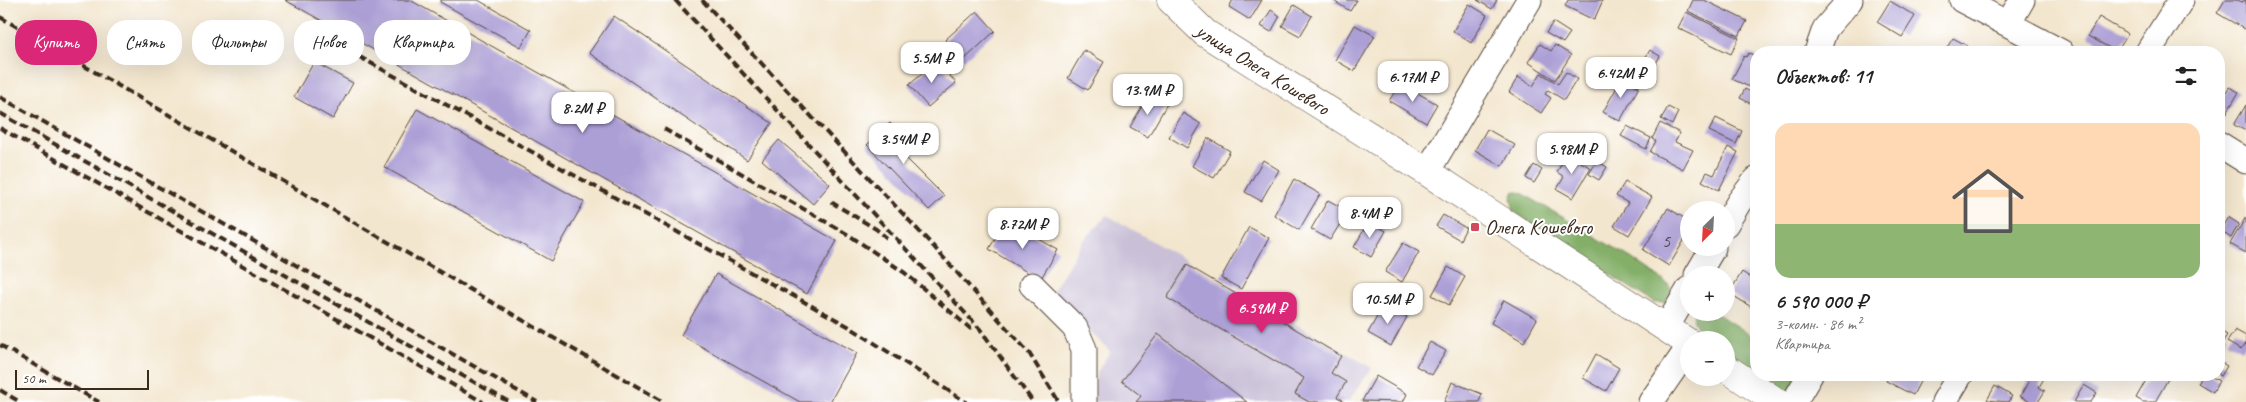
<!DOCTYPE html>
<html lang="ru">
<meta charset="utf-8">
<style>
:root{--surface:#fff;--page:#f2f2f2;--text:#222;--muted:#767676;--accent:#db2777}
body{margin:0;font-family:Caveat,sans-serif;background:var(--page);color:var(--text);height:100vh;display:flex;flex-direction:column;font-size:19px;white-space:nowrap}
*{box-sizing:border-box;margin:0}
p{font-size:16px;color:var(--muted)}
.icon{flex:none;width:28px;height:28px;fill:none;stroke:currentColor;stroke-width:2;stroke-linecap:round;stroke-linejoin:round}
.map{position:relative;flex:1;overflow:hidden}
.side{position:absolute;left:1750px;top:46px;width:475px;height:335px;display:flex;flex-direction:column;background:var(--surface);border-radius:20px;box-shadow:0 5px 20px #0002}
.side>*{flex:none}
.hud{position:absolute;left:15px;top:20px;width:475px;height:45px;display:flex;gap:10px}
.needle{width:32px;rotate:204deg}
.tools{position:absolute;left:1680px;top:201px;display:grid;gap:10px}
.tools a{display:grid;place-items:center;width:55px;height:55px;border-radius:50%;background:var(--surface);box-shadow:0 5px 20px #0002;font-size:25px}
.scale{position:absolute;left:15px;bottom:12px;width:134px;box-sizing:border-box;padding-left:5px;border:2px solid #3b2a1e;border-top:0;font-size:14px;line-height:18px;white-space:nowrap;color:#3b2a1e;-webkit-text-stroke:4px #fff;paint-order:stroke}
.price{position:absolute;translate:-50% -42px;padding:0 11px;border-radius:10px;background:#fff;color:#222;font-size:16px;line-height:32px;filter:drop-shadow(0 1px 2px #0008)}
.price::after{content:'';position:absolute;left:50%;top:30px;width:15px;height:11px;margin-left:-8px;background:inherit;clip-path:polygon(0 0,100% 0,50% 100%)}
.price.selected{background:var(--accent);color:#fff}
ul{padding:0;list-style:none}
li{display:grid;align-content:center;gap:10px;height:265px;padding:0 25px}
li span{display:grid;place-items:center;height:155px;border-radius:15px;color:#555}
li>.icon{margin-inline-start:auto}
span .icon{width:90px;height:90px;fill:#fffc;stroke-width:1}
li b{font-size:21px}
h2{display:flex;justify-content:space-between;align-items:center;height:60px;padding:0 25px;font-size:21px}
.tag{padding:0 18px;border-radius:20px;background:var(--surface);box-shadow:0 5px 20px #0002;font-size:18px;line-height:45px}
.tag.selected{background:var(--accent);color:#fff}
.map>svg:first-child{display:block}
</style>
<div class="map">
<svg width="2246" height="402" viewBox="0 0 2246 402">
<rect width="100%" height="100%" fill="#fff"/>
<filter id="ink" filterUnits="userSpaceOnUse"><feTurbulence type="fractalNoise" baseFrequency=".02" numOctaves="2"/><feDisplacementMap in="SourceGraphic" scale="10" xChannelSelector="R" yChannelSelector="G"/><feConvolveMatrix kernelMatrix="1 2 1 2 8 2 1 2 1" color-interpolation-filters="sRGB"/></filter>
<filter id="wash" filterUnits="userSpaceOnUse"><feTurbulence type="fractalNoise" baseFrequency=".0096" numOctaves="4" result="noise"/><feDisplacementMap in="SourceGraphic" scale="20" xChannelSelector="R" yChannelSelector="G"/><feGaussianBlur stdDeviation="1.12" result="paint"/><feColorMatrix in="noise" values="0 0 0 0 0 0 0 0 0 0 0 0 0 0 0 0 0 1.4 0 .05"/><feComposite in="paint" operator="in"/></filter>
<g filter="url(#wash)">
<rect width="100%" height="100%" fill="#f3e6ce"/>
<!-- industrial -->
<path fill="#c9bfd7" d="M1107,215L1372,368L1348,402H1093L1096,374L1110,351L1051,294L1083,241Z"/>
<!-- forest -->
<path fill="#83af67" stroke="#5f6c42" d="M1514,191L1522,193L1631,258L1668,284L1672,291L1667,302L1654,303L1514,212L1511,198Z
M1694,313H1716L1756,339V372L1726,351V340C1721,340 1714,341 1710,339C1701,335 1691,322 1694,313Z
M1760,375H1797L1795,389L1785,392Z"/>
<g id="blocks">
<!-- building -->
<path fill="#ac9fd6" d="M285,0H410L837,241L807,294Z
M441,0H478L531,30L521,47L440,2Z
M1233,0H1262L1250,20L1229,7Z
M1332,0H1357L1350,11Z
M1477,0H1497L1492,9Z
M1568,0H1603L1594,20L1565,6Z
M1693,0H1704L1747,21L1739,36L1688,11Z
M2225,0H2237L2241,2L2246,0V25L2244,29L2217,13Z
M1890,1L1915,16L1902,37L1877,22Z
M1469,4L1487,15L1471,43L1453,31Z
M1294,5L1312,16L1300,36L1282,26Z
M1271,10L1280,16L1271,32L1261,26Z
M977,11L995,31L964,60L945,40Z
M1686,12L1739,38L1731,54L1678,28Z
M614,16L772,123L747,160L589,53Z
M2099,17L2128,34L2117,52L2088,36Z
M1553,22L1570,33L1563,43L1546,33Z
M1355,25L1375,36L1354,71L1335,60Z
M1953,38L1968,46L1964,52H1944Z
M1540,44L1551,51L1555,45L1571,55L1555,80L1528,62Z
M1084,50L1104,62L1088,90L1068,78Z
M1650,50L1660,56L1655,65L1644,60Z
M1749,53L1756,56V90L1732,79L1744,56L1746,57Z
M937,61L956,83L928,107L909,85Z
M314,62L353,83L333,119L294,97Z
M1566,72L1577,79L1564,100L1548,90L1545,94L1551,98L1541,113L1509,92L1518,77L1533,86L1541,73L1558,84Z
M1622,78L1639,87L1620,121L1603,112Z
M1400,83L1437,104L1426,123L1389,101Z
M2229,87L2239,92L2226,114L2219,109V105Z
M1745,89L1756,95V106L1740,98Z
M1149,94L1167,104L1148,137L1130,127Z
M2246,105V131L2234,125Z
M1668,107L1678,112L1672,125L1661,119Z
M417,109L584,202L551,261L384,167Z
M1183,113L1201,124L1187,148L1169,137Z
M1716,118L1742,131L1736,144L1709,131Z
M890,123L912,146L903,155L944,196L929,210L867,145Z
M1660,123L1680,133L1675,142L1693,150L1683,169L1650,152L1656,141L1652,139Z
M1627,126L1651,138L1646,149L1621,136Z
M1487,129L1515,145L1502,166L1475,150Z
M1208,138L1230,151L1214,178L1192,166Z
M779,140L830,184L813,204L762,160Z
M1592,143L1602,149L1595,162L1584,156Z
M1728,147L1738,152L1719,190L1702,181L1707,172L1714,175Z
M1567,154L1591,168L1573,198L1557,189L1564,177L1557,172Z
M1263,160L1279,170L1261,201L1245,192Z
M1597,161L1607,167L1599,180L1589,174Z
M1534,165L1542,170L1534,183L1526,178Z
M1294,179L1320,194L1299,230L1274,215Z
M1625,182L1652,197L1629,235L1614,226L1628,203L1616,196Z
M1328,200L1348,211L1330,240L1311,229Z
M1668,208L1689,221V232L1669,266L1643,250Z
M1443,215L1466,228L1460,240L1436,226Z
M2228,217L2239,224L2231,238L2220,231Z
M2246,217V253L2230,244Z
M1006,220L1058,250L1040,280L989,249Z
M1369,221L1386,231L1371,257L1354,247Z
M1249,227L1269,238L1241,289L1221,278Z
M1403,243L1419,252L1402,282L1385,272Z
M1187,265L1341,356L1331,373L1346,382L1337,397L1343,400L1342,402H1309L1295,394L1304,378L1167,298Z
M1448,267L1465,277L1449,305L1432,295Z
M1742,272L1756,281V310L1729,293Z
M716,274L857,353L830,402H800L681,335Z
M1504,300L1537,319L1524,342L1491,323Z
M1384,304L1407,317L1391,346L1368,333Z
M2219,330L2227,335L2219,348Z
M2235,330L2246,336V342L2241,350L2227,342Z
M1158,334L1247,402H1136L1141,396L1122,381Z
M1430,342L1446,351L1432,375L1416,366Z
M1596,354L1619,368L1606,391L1583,378Z
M2219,361L2227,366L2221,376L2219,375Z
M1889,375H1917L1922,378L1913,395L1886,381Z
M2019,375H2046L2039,387L2045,391L2038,402H2030L2020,396L2029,381Z
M2149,375H2162L2168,379L2155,402H2143L2136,398Z
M2202,375H2209L2219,381L2213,392L2198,383Z
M1376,376L1407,394L1403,402L1362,401Z
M1452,382L1482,394L1479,402H1444Z
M2084,385L2097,393L2091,402H2074Z
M1995,386L2012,396L2008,402L1987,400Z"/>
</g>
</g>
<g filter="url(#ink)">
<use href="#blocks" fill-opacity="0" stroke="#574638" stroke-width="1"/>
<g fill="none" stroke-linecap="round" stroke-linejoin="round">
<!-- minor casing -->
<g stroke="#574638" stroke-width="27">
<path id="minor" d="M1962,0L2061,52
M2008,24L2022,0
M1817,52L1825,29L1850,0
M2148,52L2181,0
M2219,144L2246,161
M1427,172L1529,0
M1726,224L1739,202L1756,180
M1697,275L1713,248
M1032,285L1075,328L1084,349V402
M1666,328L1689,289
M1651,402L1689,347
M1794,402L1810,375
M1944,402L1960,375"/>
</g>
<!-- major casing -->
<g stroke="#574638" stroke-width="29">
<g id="major">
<path id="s1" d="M1171,0L1205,33L1427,172L1689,343"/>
<path d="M1726,368L1777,402"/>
</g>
</g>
<!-- minor -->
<use href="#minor" stroke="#fff" stroke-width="25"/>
<!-- major -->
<use href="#major" stroke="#fff" stroke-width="28"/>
<!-- rail -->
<path stroke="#3b2a1e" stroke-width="4" stroke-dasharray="8 4" stroke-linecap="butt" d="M675,0L980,329L1033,402
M702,0L934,247L1029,353L1059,402
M0,17L664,402
M338,45L848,326L966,402
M0,97L537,402
M0,113L509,402
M0,128L483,402
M664,129L849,235L905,273L972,330
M831,202L876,229L887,238
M0,345L99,402
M0,390L20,402"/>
</g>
</g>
<!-- markers -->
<rect fill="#d1495b" stroke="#fff" stroke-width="2" x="1470" y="222" width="10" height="10" rx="2.5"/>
<g text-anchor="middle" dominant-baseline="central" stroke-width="4" stroke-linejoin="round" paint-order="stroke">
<!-- number labels -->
<g font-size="19" fill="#57474c">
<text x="1666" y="241">5</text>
</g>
<!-- street labels -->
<g font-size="21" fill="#3b2a1e" stroke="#fff">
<text stroke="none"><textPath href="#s1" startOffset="116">улица Олега Кошевого</textPath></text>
</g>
<!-- poi labels -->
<g font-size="21" fill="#3b2a1e" stroke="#fff" text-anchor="start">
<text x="1485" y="227">Олега Кошевого</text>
</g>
</g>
</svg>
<div class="tools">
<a><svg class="needle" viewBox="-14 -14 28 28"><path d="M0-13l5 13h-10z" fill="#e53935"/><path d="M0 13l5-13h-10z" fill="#767676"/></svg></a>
<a>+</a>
<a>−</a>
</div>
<div class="scale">50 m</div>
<b class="price" style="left:932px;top:84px">5.5M ₽</b>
<b class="price" style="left:1621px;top:99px">6.42M ₽</b>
<b class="price" style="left:1413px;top:103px">6.17M ₽</b>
<b class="price" style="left:1148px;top:116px">13.9M ₽</b>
<b class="price" style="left:583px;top:134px">8.2M ₽</b>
<b class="price" style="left:904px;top:165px">3.54M ₽</b>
<b class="price" style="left:1572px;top:175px">5.98M ₽</b>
<b class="price" style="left:1370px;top:239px">8.4M ₽</b>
<b class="price" style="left:1023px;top:250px">8.72M ₽</b>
<b class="price" style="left:1388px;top:325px">10.5M ₽</b>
<b class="price selected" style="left:1262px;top:334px">6.59M ₽</b>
<div class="hud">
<a class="tag selected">Купить</a>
<a class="tag">Снять</a>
<a class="tag">Фильтры</a>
<a class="tag">Новое</a>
<a class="tag">Квартира</a>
</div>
<section class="side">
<h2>Объектов: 11<svg class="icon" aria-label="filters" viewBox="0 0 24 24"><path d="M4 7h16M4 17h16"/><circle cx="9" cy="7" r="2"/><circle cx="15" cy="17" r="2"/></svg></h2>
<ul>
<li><span style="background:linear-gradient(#ffd9b3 65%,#8fb573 0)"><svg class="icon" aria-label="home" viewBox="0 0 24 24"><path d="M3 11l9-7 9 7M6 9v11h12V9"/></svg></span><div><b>6 590 000 ₽</b><p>3-комн. · 86 m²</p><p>Квартира</p></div></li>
</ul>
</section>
</div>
